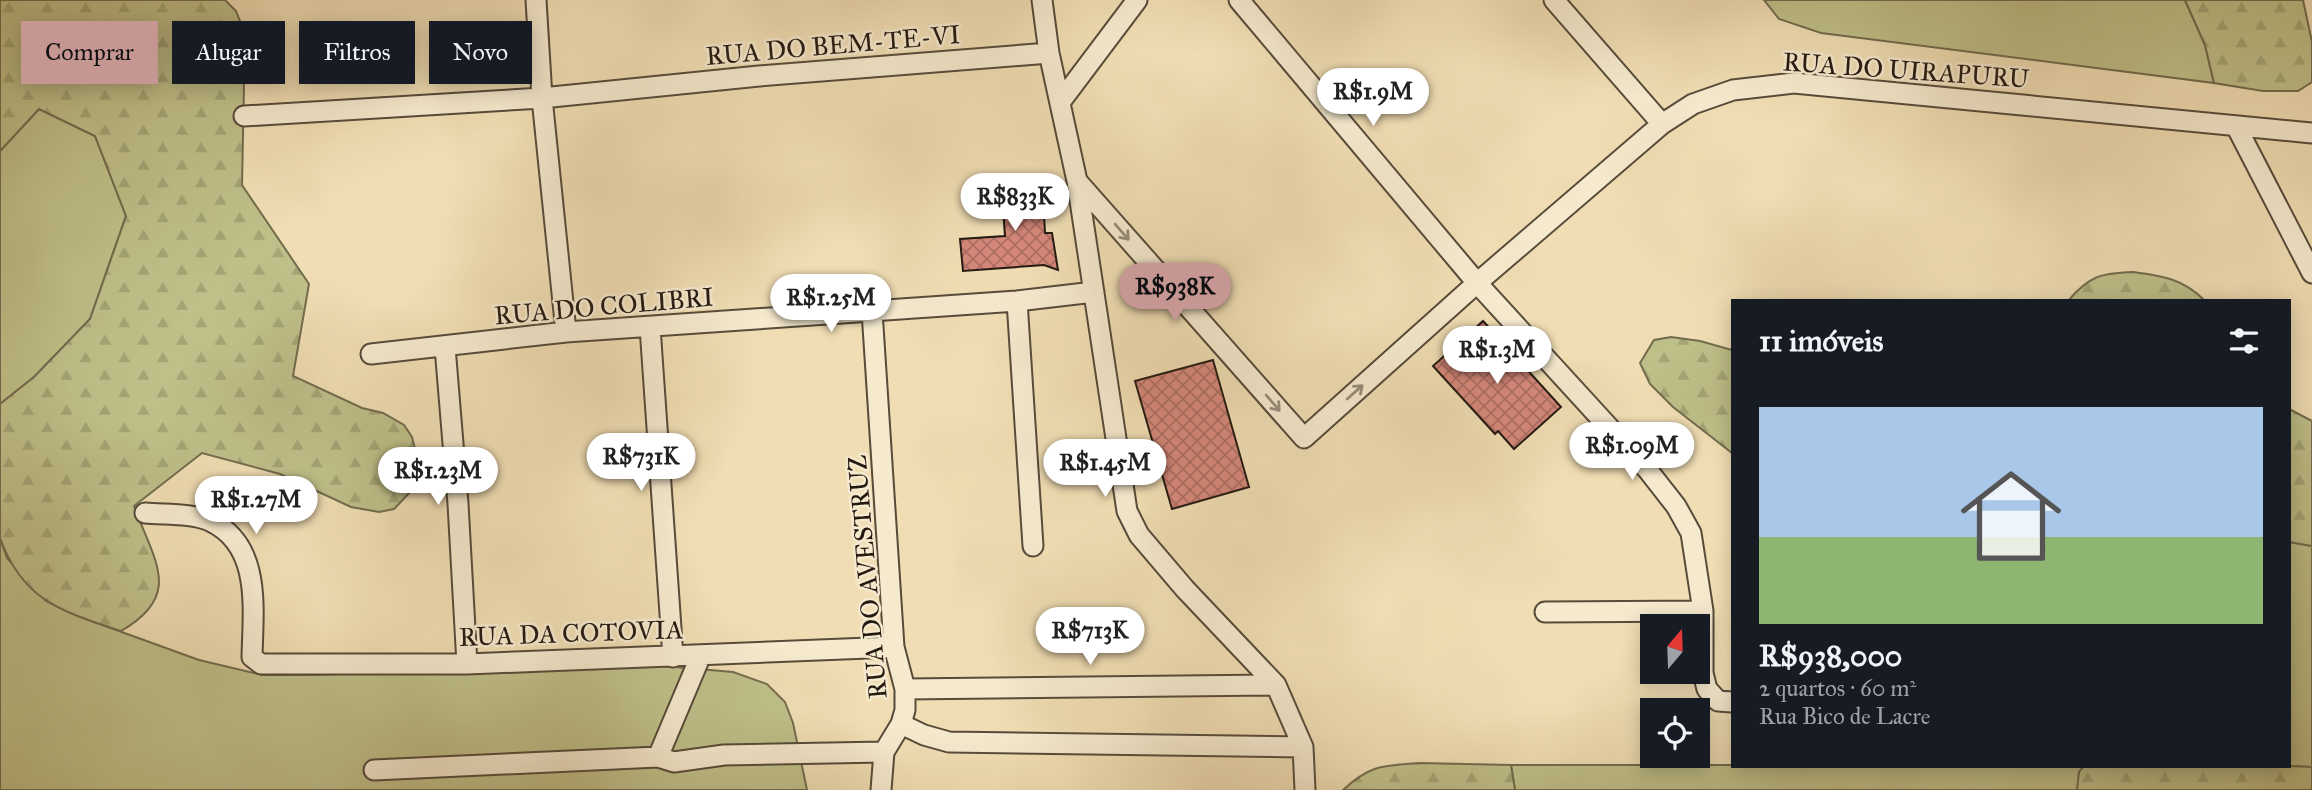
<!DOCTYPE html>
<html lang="pt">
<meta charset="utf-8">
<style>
:root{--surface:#171b24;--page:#242831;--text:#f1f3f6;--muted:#9ea1a6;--accent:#c59692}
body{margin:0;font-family:"IM FELL Great Primer",serif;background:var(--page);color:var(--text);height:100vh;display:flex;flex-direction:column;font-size:26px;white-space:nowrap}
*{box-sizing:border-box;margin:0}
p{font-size:23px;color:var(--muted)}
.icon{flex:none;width:38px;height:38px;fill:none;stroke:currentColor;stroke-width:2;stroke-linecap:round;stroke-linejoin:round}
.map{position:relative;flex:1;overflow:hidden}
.details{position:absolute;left:1731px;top:299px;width:560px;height:469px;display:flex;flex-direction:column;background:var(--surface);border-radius:0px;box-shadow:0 4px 18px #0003}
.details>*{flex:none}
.hud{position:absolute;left:21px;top:21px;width:665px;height:63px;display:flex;gap:14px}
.needle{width:46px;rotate:19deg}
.fabs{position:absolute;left:1640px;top:614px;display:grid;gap:14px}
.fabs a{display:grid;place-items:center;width:70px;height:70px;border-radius:0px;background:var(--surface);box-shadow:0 4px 18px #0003;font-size:35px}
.price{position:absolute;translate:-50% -60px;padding:0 16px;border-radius:24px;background:#fff;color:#222;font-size:23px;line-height:46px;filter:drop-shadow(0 2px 4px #0008)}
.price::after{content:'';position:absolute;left:50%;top:42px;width:21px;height:16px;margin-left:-10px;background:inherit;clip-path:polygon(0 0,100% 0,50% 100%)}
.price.on{background:var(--accent);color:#111}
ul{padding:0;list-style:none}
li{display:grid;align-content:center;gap:14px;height:371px;padding:0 28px}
li span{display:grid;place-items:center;height:217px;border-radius:0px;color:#555}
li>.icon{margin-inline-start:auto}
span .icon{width:126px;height:126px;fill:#fffc;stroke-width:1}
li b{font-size:30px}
h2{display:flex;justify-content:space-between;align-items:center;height:84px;padding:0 28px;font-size:30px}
.chip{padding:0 24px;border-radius:0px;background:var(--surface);box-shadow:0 4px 18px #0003;font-size:24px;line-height:63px}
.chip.on{background:var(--accent);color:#111}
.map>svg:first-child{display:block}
</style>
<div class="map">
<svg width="2312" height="790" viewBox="0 0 2312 790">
<defs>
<pattern id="forest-firs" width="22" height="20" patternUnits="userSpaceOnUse" patternTransform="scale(1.75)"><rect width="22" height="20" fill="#bfbf89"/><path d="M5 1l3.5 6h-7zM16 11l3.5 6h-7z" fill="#a4a475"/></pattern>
<pattern id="building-cross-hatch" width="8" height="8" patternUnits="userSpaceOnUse" patternTransform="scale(1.75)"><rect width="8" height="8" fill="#d5887a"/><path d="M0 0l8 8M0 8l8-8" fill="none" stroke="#ad6e63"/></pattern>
</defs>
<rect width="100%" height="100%" fill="#f0ddb3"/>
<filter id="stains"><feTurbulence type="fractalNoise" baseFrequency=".00286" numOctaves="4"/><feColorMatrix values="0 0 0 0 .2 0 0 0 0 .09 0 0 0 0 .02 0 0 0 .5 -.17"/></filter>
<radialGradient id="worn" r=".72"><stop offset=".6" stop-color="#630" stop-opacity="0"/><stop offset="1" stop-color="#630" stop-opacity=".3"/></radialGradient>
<!-- grass -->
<path fill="#bfbf89" stroke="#726c4e" stroke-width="2" d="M1764,0H2185L2205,45L2214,83L1821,33L1779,19Z
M39,109L95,136L126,216L90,319L34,377L0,404V151Z
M0,538L7,558L46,601L83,618L199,660L262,675H312L641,664L733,672L767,684L785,702L793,723L807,790H0Z
M2289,542L2312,546V767L2289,766Z
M1511,765H1732V766L2083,767L2077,790H1515Z"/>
<!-- forest -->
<path fill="url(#forest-firs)" stroke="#726c4e" stroke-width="2" d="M0,0H225L236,11L245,34L242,185L309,284L293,376L362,408L383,413L404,425L412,437L418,461L412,490L394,509L379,512L351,507L280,474L202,453L134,506C154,561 184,595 121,631C61,611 23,601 0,538V404L34,377L90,319L126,216L95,136L39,109L0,151Z
M2185,0H2303L2312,42V82L2298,91H2263L2214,83L2205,45Z
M2133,272C2163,276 2184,279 2205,301H2068C2089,276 2101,273 2133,272Z
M1671,337L1700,341L1732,350V453L1673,407L1650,384L1640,363L1654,340Z
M2289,409L2312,421V546L2289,542Z
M1420,763L1511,765L1515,790H1343C1371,764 1383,766 1420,763Z
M2289,766L2312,767V790H2077L2079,772L2083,767Z"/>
<!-- building -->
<path fill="url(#building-cross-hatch)" stroke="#241a12" stroke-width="2" d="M1042,177L1045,233H1052L1058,270L1044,265L963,271L960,239L1005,236L1001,181Z
M1483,321L1561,407L1514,449L1498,431L1495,434L1433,366Z
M1213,360L1249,487L1172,509L1135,381Z"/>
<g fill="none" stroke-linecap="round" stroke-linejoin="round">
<!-- minor casing -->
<g stroke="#574b3a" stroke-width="23">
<path id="minor" d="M536,0L542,98L566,332
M1042,0L1049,53L1077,181L1127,511L1139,535L1185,589L1276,685L1303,747L1305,790
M1239,0L1477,283L1647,469L1676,506L1691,533L1703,611V673L1707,689L1718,701L1732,702
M1554,0L1662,124
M1061,101L1137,0
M244,116L542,98L759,76L1049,53
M2236,126L2312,273
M1077,181L1304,438L1477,283L1662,124L1693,104L1733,90L1794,83L2312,133
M1017,301L1033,546
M872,311L894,647L905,689V710L901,724L884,752L881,790
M650,327L673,657
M445,347L458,504L467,664
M371,354L566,332L1017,301L1094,292
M145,513C165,515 191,513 210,521C262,545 253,609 252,657L261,664H467L894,647
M1545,612L1703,611
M905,689L1276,685
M901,724L924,735L949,742L1303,747
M658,757L674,762L724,755L884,752
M374,770L658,757L701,655"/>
</g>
<!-- minor -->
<use href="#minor" stroke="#f5e9ce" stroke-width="19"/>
</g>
<!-- one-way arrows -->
<defs><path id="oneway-shaft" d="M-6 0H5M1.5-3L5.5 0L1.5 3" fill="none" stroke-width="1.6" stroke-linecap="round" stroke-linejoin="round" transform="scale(1.75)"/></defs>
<g stroke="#978c79">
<use href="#oneway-shaft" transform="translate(1122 232) rotate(49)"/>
<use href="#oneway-shaft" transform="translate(1355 392) rotate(-42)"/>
<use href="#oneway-shaft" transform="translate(1273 403) rotate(49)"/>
</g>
<g text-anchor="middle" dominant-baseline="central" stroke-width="5" stroke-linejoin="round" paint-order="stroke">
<!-- street labels -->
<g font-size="26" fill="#241a12" stroke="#f5e9ce">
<text transform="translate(833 45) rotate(-5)">RUA DO BEM-TE-VI</text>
<text transform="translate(1906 70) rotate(4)">RUA DO UIRAPURU</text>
<text transform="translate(604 306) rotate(-5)">RUA DO COLIBRI</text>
<text transform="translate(867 577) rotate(-95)">RUA DO AVESTRUZ</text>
<text transform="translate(571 633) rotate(-2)">RUA DA COTOVIA</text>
</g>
</g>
<rect width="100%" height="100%" filter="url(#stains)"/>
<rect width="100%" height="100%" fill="url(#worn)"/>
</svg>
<div class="fabs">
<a><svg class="needle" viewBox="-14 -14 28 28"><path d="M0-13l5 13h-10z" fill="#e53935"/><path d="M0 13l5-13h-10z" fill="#9ea1a6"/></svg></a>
<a><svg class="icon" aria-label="locate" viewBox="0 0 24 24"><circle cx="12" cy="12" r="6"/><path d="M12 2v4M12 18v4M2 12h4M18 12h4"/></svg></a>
</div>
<b class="price" style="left:1373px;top:128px">R$1.9M</b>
<b class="price" style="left:1015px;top:233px">R$833K</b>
<b class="price on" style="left:1175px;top:323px">R$938K</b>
<b class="price" style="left:831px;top:334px">R$1.25M</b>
<b class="price" style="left:1497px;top:386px">R$1.3M</b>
<b class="price" style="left:1632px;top:482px">R$1.09M</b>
<b class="price" style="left:641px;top:493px">R$731K</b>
<b class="price" style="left:1105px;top:499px">R$1.45M</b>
<b class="price" style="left:438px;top:507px">R$1.23M</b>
<b class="price" style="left:256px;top:536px">R$1.27M</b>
<b class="price" style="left:1090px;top:667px">R$713K</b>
<div class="hud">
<a class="chip on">Comprar</a>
<a class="chip">Alugar</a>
<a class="chip">Filtros</a>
<a class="chip">Novo</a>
</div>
<section class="details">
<h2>11 imóveis<svg class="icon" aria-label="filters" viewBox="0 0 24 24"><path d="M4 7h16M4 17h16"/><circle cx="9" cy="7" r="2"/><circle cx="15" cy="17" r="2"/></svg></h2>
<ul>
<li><span style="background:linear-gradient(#a9c7e8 60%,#8fb573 0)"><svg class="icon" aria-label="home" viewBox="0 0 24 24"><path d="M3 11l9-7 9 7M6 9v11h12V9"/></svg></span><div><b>R$938,000</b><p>2 quartos · 60 m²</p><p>Rua Bico de Lacre</p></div></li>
</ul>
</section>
</div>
